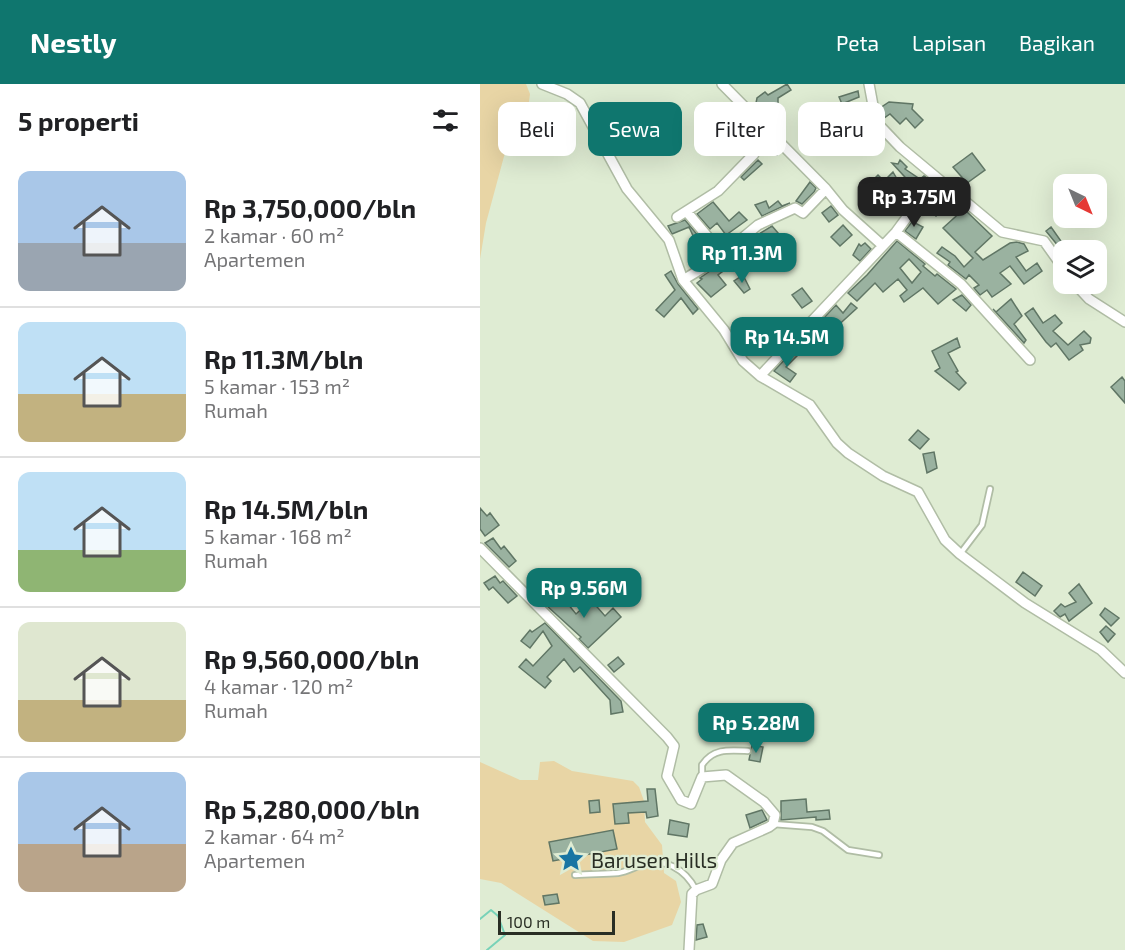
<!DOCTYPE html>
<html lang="id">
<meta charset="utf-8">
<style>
:root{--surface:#fff;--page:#f2f2f2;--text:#202124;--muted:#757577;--line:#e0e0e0;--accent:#0f766e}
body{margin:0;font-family:"Exo 2",sans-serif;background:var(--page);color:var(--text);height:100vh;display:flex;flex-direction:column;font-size:22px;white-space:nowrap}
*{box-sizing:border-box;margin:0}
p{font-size:20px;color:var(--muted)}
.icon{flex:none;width:33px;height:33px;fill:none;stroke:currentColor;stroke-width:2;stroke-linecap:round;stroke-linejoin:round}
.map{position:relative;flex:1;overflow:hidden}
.sheet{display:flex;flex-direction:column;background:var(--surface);width:480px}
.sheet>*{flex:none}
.top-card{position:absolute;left:18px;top:18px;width:537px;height:54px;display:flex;gap:12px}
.needle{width:39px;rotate:137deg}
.controls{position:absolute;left:573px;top:90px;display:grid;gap:12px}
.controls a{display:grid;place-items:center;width:54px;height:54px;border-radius:12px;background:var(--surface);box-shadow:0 6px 24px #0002;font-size:30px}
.scale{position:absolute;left:18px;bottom:15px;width:117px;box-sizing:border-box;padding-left:6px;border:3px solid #292e24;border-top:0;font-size:16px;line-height:21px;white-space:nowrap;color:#292e24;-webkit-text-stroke:4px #dfecd3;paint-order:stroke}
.price{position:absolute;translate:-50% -51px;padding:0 14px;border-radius:12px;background:var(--accent);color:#fff;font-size:20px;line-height:39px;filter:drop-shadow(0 2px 3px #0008)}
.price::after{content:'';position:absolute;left:50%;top:36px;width:18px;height:14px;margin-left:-9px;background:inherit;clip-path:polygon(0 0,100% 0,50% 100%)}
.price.current{background:#222;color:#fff}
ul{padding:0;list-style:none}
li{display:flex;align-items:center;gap:18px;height:150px;padding:0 18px}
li+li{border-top:2px solid var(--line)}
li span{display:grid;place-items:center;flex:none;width:168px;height:120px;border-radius:12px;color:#555}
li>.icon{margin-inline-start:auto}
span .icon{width:72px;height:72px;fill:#fffc;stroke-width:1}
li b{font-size:26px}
h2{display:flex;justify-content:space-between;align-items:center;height:72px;padding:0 18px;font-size:26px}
.tag{padding:0 21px;border-radius:12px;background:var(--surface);box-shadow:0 6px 24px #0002;font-size:21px;line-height:54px}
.tag.current{background:var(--accent);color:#fff}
header{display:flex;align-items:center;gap:36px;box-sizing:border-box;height:84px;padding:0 30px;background:var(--accent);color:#fff}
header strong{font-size:28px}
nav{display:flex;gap:33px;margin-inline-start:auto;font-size:21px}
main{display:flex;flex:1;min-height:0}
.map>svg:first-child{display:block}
</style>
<header>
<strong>Nestly</strong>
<nav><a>Peta</a><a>Lapisan</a><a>Bagikan</a></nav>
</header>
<main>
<section class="sheet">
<h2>5 properti<svg class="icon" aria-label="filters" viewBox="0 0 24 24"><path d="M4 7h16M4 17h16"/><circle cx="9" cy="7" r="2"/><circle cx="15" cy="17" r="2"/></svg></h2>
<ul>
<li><span style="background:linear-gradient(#a9c7e8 60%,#9aa5b1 0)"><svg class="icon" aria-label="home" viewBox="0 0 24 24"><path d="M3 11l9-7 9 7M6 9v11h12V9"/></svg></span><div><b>Rp 3,750,000/bln</b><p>2 kamar · 60 m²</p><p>Apartemen</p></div></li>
<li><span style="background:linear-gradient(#bfe0f5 60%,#c2b280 0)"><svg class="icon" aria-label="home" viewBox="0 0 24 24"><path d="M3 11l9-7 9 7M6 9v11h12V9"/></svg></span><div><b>Rp 11.3M/bln</b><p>5 kamar · 153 m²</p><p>Rumah</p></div></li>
<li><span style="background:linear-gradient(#bfe0f5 65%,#8fb573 0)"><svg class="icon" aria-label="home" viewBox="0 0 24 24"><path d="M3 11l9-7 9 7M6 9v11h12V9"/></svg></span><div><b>Rp 14.5M/bln</b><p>5 kamar · 168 m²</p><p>Rumah</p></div></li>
<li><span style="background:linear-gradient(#dfe7d0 65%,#c2b280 0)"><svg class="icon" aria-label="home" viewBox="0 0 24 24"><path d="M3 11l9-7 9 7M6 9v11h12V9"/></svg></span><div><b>Rp 9,560,000/bln</b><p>4 kamar · 120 m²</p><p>Rumah</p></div></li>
<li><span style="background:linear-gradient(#a9c7e8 60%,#b9a48a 0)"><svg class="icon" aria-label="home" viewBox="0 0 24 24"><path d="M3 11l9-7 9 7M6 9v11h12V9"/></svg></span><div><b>Rp 5,280,000/bln</b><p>2 kamar · 64 m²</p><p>Apartemen</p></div></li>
</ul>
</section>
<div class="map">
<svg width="645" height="866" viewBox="0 0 645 866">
<rect width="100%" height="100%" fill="#dfecd3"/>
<!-- green -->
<path fill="#e8d5a5" d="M0,0H46L50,10L48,25L26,65L6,139L0,175Z
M74,677L92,687L153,697L159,703L164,717L165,738L182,761L184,789L196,797L201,818L192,841L144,858L113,857L21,799L0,795V678L40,696H58L60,678Z"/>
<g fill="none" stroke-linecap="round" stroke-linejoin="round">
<!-- stream -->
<path stroke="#78d2b8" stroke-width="2" d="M0,835L11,826L18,832L25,851L7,866"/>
</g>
<!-- building -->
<path fill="#9ab2a0" stroke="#607665" stroke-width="1.5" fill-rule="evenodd" d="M307,0L311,6L298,14V31L292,41L275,24L277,14L285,8L288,11Z
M378,7L379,13L362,20L359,13Z
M409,18L433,20L432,25L443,36L435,44L426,34L420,40L410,30L404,34L400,24Z
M271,39L300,68L297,71L282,56L275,63L270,65L265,61L272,54L266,44Z
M492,69L505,86L487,99L473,83Z
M278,76L282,80L264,96L261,93Z
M420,76L427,83L425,85L440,95L444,92L447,94L443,100L436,105L412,79L418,80Z
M413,88L428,114L426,120L415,130L408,129L399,121L395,123L391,117L402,109L391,98L398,91L404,97Z
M330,98L336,104L334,108L322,120L316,117Z
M457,103L471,121L456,132L449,125L455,119L450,114Z
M286,117L289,124L298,117L302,122L310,119L282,132L275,121Z
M233,118L249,137L259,128L267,136L246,151L237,139L230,145L217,130Z
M351,122L358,131L349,138L342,129Z
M484,125L512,152L495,168L503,176L530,159L537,158L544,160L548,167L536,173L546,187L557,179L562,187L544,200L530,182L520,189L531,200L512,213L507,206L500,211L494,204L499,201L489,191L486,195L468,181L470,178L457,169L462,163L475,172L484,183L493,174L463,144Z
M438,130L440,131L435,139L443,143L436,155L425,147Z
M205,136L220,154L215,156L209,143L192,150L188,142Z
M363,141L372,151L360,162L351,153Z
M292,142L311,164L302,173L292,163L284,171L271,155Z
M571,143L583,160L579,163L566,147Z
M417,157L445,180L443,182L455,192L457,190L476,205L458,220L443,204L424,218L420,212L427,206L418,195L403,208L395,199L377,217L368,209L387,191ZM429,175L441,188L432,199L420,184Z
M385,159L391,165L380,177L373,171L379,160L381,162Z
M250,173L254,179L238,191L246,201L231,213L217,199L222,195L220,194Z
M191,187L198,200L218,225L213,230L201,214L184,233L176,226L195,206L185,191Z
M263,191L270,205L264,209L254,197Z
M322,204L332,217L322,224L312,211Z
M482,211L491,221L486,227L473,216Z
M531,215L542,232L534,240L546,256L544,259L513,225L516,228Z
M371,219L377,224L352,247L342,236L356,221L363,229Z
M553,224L563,239L575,231L582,239L573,247L588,261L604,247L611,254L610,259L600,261L603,266L589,276L576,259L571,263L566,258L545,230Z
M326,253L336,262L330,268L320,259Z
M477,254L480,263L468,269L478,287L476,288L486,299L479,306L455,287L460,284L452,267Z
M313,267L317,272L306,283L316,290L310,298L294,287Z
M642,293L645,297V319L631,303Z
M438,346L449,355L440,365L429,356Z
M454,368L457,384L447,389L443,370Z
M0,424L7,432L10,429L19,441L5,452L0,445Z
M13,454L21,465L24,462L36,477L29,483L5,459Z
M543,488L562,502L555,512L536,498Z
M15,492L20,499L23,497L37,512L28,519L13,503L9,506L4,499Z
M599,500L612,519L589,537L585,530L580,533L574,527L581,520L585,523L596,518L589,509Z
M79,509L96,530L111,516L125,532L133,524L141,533L108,564L99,555L101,553L66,521Z
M625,524L639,534L631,542L620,531Z
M65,539L141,617L143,628L131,630L130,616L100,583L94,588L84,575L67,593L71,597L65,604L39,583L46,575L53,582L72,562L63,547L50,564L41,557L50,546L52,548Z
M626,542L635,550L628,558L620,548Z
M138,573L144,580L134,588L128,581Z
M269,631L281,640L273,651L261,641Z
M272,661L283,663L280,678L269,676Z
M167,705H175L178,732L167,734L166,728L148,729L149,739L135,740L133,720L168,717Z
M326,715L327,728L349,726L350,735L336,736V733L301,736V717Z
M119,716L120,728L110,729L109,717Z
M282,726L287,736L270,744L266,731Z
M190,736L209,740L207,753L188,750Z
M133,746L137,765L73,777L69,758Z
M77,810L79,819L65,821L63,812Z
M223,840L227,853L216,856L217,841Z"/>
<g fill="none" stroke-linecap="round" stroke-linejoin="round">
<!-- service casing -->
<g stroke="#b0bda5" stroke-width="8">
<path id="service" d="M480,470L502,441L510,405
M222,693V681C233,664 249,666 268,667
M293,740L332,743L343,747L368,766L399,771
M95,791C109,790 124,790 138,789C146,788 153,784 161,781C185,773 205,785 216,806"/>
</g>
<!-- minor casing -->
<g stroke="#b0bda5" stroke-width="12">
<path id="minor" d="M62,0L87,10L100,19L147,105L189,156L203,196L244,246L263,277L280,292L330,321L357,359L368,369L403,392L438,408L465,456L480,470L545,519L621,566L645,589
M242,0L346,105L363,126L402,161
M389,0L395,32L400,42L420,63L522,148L564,157L584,185
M207,128L243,171
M197,133L238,107L274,70
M416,148L481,200L550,276
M203,196L236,176L278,141L315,124L323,129L346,105
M595,200L609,215L645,238
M280,292L416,148L455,95
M0,464L187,653L194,662L187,692L201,716L211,720L222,693L246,691L284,718L295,731L293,740L289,743L253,759L241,776L232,800L216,806L212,810L209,866"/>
</g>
<!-- service -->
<use href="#service" stroke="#fff" stroke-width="4.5"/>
<!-- minor -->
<use href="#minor" stroke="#fff" stroke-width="9"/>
</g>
<!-- icons -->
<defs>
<g id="sight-bare" transform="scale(2.07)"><path d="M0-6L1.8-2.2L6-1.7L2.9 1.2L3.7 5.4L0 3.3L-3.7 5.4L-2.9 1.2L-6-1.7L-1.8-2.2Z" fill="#1875a3" stroke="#dfecd3" stroke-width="2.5" paint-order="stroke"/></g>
</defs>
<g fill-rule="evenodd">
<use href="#sight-bare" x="91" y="775"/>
</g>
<g text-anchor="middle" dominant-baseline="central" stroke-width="4.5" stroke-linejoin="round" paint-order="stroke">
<!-- poi labels -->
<g font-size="21" fill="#292e24" stroke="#dfecd3" text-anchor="start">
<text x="111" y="775">Barusen Hills</text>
</g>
</g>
</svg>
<div class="controls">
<a><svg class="needle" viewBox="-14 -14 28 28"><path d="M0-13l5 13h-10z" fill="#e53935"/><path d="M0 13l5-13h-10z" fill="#757577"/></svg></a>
<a><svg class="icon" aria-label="layers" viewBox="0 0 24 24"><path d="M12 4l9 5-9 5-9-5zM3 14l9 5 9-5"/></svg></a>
</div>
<div class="scale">100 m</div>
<b class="price current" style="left:434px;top:144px">Rp 3.75M</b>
<b class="price" style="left:262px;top:200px">Rp 11.3M</b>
<b class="price" style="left:307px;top:284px">Rp 14.5M</b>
<b class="price" style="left:104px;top:535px">Rp 9.56M</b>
<b class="price" style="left:276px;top:670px">Rp 5.28M</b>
<div class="top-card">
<a class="tag">Beli</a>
<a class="tag current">Sewa</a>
<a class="tag">Filter</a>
<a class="tag">Baru</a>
</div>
</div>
</main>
